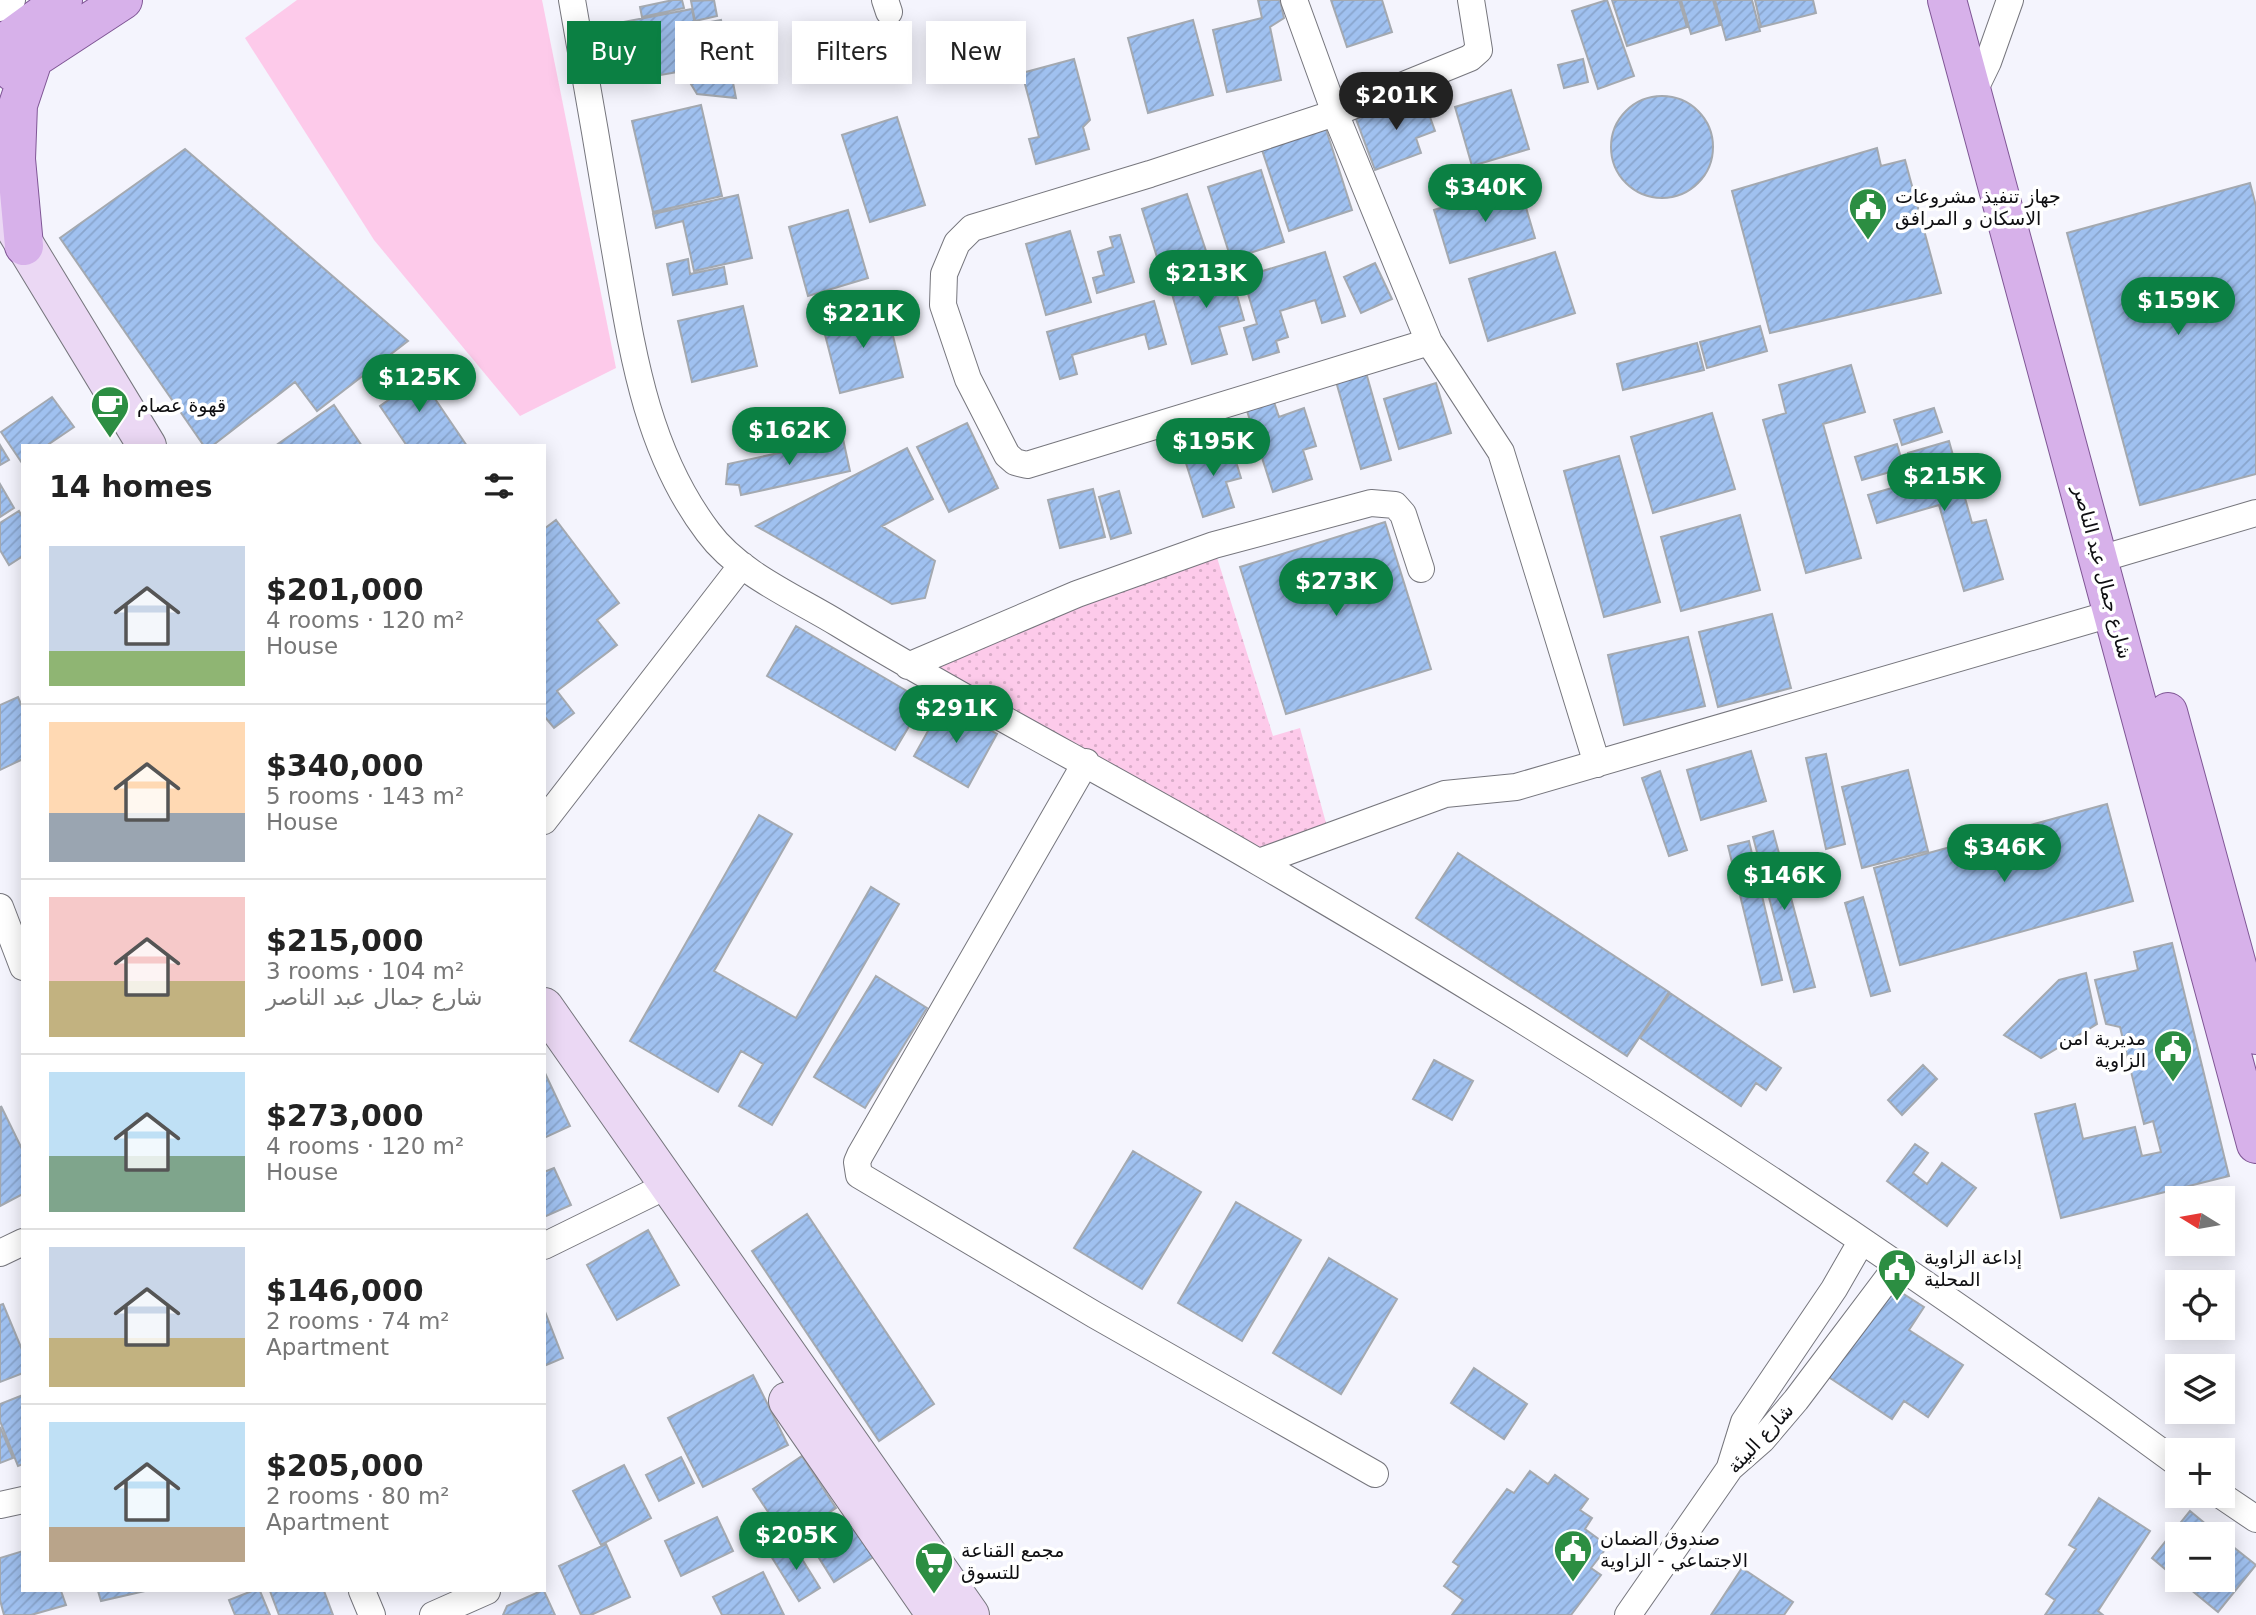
<!DOCTYPE html>
<meta charset="utf-8">
<style>
:root{--surface:#fff;--page:#f2f2f2;--text:#222;--muted:#767676;--line:#e0e0e0;--accent:#0b8043}
body{margin:0;font-family:"DejaVu Sans","Noto Sans Arabic",sans-serif;background:var(--page);color:var(--text);height:100vh;display:flex;flex-direction:column;font-size:26px;white-space:nowrap}
*{box-sizing:border-box;margin:0}
p{font-size:23px;color:var(--muted)}
.icon{flex:none;width:38px;height:38px;fill:none;stroke:currentColor;stroke-width:2;stroke-linecap:round;stroke-linejoin:round}
.map{position:relative;flex:1;overflow:hidden}
.side{position:absolute;left:21px;top:444px;width:525px;height:1148px;display:flex;flex-direction:column;background:var(--surface);border-radius:0px;box-shadow:0 4px 18px #0003}
.side>*{flex:none}
.banner{position:absolute;left:567px;top:21px;width:665px;height:63px;display:flex;gap:14px}
.needle{width:46px;rotate:281deg}
.fabs{position:absolute;left:2165px;top:1186px;display:grid;gap:14px}
.fabs a{display:grid;place-items:center;width:70px;height:70px;border-radius:0px;background:var(--surface);box-shadow:0 4px 18px #0003;font-size:35px}
.price{position:absolute;translate:-50% -60px;padding:0 16px;border-radius:24px;background:var(--accent);color:#fff;font-size:23px;line-height:46px;filter:drop-shadow(0 2px 4px #0008)}
.price::after{content:'';position:absolute;left:50%;top:42px;width:21px;height:16px;margin-left:-10px;background:inherit;clip-path:polygon(0 0,100% 0,50% 100%)}
.price.current{background:#222;color:#fff}
ul{padding:0;list-style:none}
li{display:flex;align-items:center;gap:21px;height:175px;padding:0 28px}
li+li{border-top:2px solid var(--line)}
li span{display:grid;place-items:center;flex:none;width:196px;height:140px;border-radius:0px;color:#555}
li>.icon{margin-inline-start:auto}
span .icon{width:84px;height:84px;fill:#fffc;stroke-width:1}
li b{font-size:30px}
h2{display:flex;justify-content:space-between;align-items:center;height:84px;padding:0 28px;font-size:30px}
.tag{padding:0 24px;border-radius:0px;background:var(--surface);box-shadow:0 4px 18px #0003;font-size:24px;line-height:63px}
.tag.current{background:var(--accent);color:#fff}
.map>svg:first-child{display:block}
</style>
<div class="map">
<svg width="2256" height="1615" viewBox="0 0 2256 1615">
<defs>
<pattern id="grass-dots" width="8" height="8" patternUnits="userSpaceOnUse" patternTransform="scale(1.75)"><rect width="8" height="8" fill="#fdcaea"/><path d="M2 2h.1M6 6h.1" fill="none" stroke="#d8acc8" stroke-width="1.8" stroke-linecap="round"/></pattern>
<pattern id="building-hatch" width="6" height="6" patternUnits="userSpaceOnUse" patternTransform="scale(1.75)"><rect width="6" height="6" fill="#a0c1f0"/><path d="M-1 1l2-2M0 6l6-6M5 7l2-2" fill="none" stroke="#89a5cd"/></pattern>
</defs>
<rect width="100%" height="100%" fill="#f4f4fd"/>
<!-- grass -->
<path fill="url(#grass-dots)" d="M1214,548L1273,736L1300,728L1329,834L1260,859L909,666Z"/>
<!-- garden -->
<path fill="#fdcaea" d="M297,0H542L616,368L520,416L374,240L245,38Z"/>
<!-- building -->
<path fill="url(#building-hatch)" stroke="#a4a9b0" stroke-width="2" d="M673,0H682L684,8L642,17L640,7Z
M714,0L717,16L695,21L691,1Z
M1258,0H1280L1284,18L1270,27L1281,80L1227,92L1213,30L1262,18Z
M1331,0H1382L1392,32L1347,47Z
M1607,0L1634,76L1598,89L1572,11Z
M1612,0H1679L1687,27L1627,46Z
M1681,0H1713L1720,25L1691,34Z
M1715,0H1752L1760,31L1726,40Z
M1755,0H1813L1816,13L1761,27Z
M692,9L695,25L721,20L736,98L697,94L683,71L620,82L613,44L621,43L618,23Z
M1193,20L1213,95L1148,113L1128,38Z
M1074,59L1090,120L1083,127L1089,149L1036,164L1029,139L1039,137L1022,73Z
M1583,59L1588,82L1564,88L1558,65Z
M1511,90L1529,149L1472,166L1455,107Z
M1422,95L1435,131L1416,138L1421,153L1375,170L1356,119Z
M1611 147a51 51 0 1 1 102 0a51 51 0 1 1-102 0Z
M701,105L722,196L653,212L632,121Z
M897,117L925,205L870,222L842,135Z
M1325,126L1352,210L1289,231L1261,147Z
M1877,148L1881,166L1905,160L1941,293L1770,333L1732,191Z
M185,149L408,341L317,411L295,382L212,446H204L60,238Z
M1261,170L1284,242L1231,259L1208,187Z
M2250,183L2256,206V474L2140,505L2067,233Z
M1519,184L1535,238L1450,263L1434,210Z
M1187,194L1207,254L1161,270L1142,209Z
M738,195L752,258L694,271L683,221L656,228L653,214Z
M848,210L868,278L808,296L789,227Z
M1070,231L1091,302L1046,315L1026,244Z
M1120,235L1134,282L1097,293L1093,278L1104,275L1098,252L1113,247L1110,237Z
M1325,252L1345,316L1322,323L1315,300L1280,311L1288,337L1276,341L1279,352L1253,360L1244,328L1257,324L1243,277Z
M1555,252L1575,313L1488,341L1469,279Z
M688,259L690,274L724,267L727,284L673,295L667,264Z
M1228,263L1244,320L1219,327L1227,354L1192,364L1168,280Z
M1375,263L1392,299L1361,313L1344,277Z
M1154,301L1166,344L1149,349L1145,334L1072,355L1077,374L1060,379L1047,332Z
M743,306L757,366L692,382L678,321Z
M886,307L903,377L840,393L822,323Z
M1760,326L1767,351L1707,368L1700,342Z
M1697,343L1704,370L1623,390L1617,364Z
M410,362L467,446H407L380,406L404,389L394,373Z
M1851,365L1865,412L1823,424L1861,558L1806,573L1763,420L1786,413L1779,385Z
M1365,369L1391,460L1361,469L1335,378Z
M1436,383L1451,433L1399,449L1384,399Z
M52,397L74,427L46,446H23L22,463L1,432Z
M1274,402L1279,417L1304,408L1316,446L1303,450L1312,479L1273,492L1247,411Z
M334,405L362,446H275Z
M1934,408L1942,432L1902,445L1894,420Z
M1712,413L1735,489L1653,513L1631,437Z
M967,423L998,488L949,512L917,447Z
M843,439L850,471L741,495L739,485L726,484L728,464Z
M1949,441L1972,523L1986,520L2003,579L1964,591L1939,505L1877,523L1868,495L1916,481L1908,453Z
M1230,442L1241,478L1226,482L1234,507L1203,517L1184,457Z
M1897,444L1904,468L1862,480L1855,457Z
M0,445L9,460L0,465Z
M907,448L933,499L882,526L935,561L925,598L892,604L756,526Z
M1619,456L1660,602L1604,617L1564,471Z
M0,484L14,508L0,517Z
M1093,489L1105,537L1060,548L1048,500Z
M1119,491L1131,533L1111,539L1099,497Z
M19,511L23,518V556L9,565L0,550V523Z
M1740,515L1760,590L1681,611L1661,537Z
M556,520L619,603L597,620L617,645L557,691L574,713L554,728L544,716V529Z
M1385,522L1431,669L1286,714L1240,567Z
M1772,614L1791,688L1718,707L1699,632Z
M796,626L924,701L895,750L767,676Z
M1688,637L1705,706L1624,725L1608,655Z
M18,697L23,709V759L0,770V705Z
M943,704L997,734L968,787L914,756Z
M1751,751L1766,801L1701,820L1687,770Z
M1826,754L1845,844L1826,849L1806,758Z
M1908,770L1928,851L1862,868L1842,787Z
M1660,771L1687,850L1669,856L1642,778Z
M2107,804L2133,901L1900,965L1874,868Z
M759,815L792,834L714,971L796,1018L871,887L899,904L772,1125L739,1106L763,1064L741,1051L718,1092L630,1041Z
M1773,831L1815,987L1794,992L1753,837Z
M1749,841L1782,980L1762,985L1728,846Z
M1458,853L1669,992L1627,1056L1416,918Z
M1863,897L1890,991L1871,996L1845,903Z
M2172,943L2229,1176L2061,1218L2035,1114L2075,1104L2083,1139L2135,1127L2142,1156L2161,1152L2153,1121L2144,1124L2120,1027L2106,1024L2095,980L2138,970L2134,952Z
M2086,973L2097,1024L2041,1058L2004,1035L2059,980Z
M876,976L927,1008L865,1108L814,1077Z
M1670,993L1781,1068L1766,1090L1756,1083L1741,1106L1640,1038Z
M1434,1060L1473,1081L1452,1120L1413,1099Z
M1923,1065L1937,1079L1902,1115L1888,1100Z
M544,1071L570,1126L544,1138Z
M1,1106L23,1151V1194L0,1206Z
M1915,1144L1928,1153L1913,1173L1927,1184L1942,1163L1976,1188L1947,1226L1887,1181Z
M1133,1151L1201,1192L1142,1289L1074,1248Z
M554,1168L571,1205L544,1217V1172Z
M1236,1202L1301,1240L1242,1341L1178,1303Z
M807,1214L934,1404L879,1441L752,1251Z
M648,1230L679,1285L617,1320L587,1265Z
M1329,1258L1397,1299L1341,1394L1273,1353Z
M1888,1284L1924,1307L1909,1330L1963,1365L1928,1417L1904,1401L1892,1419L1827,1376Z
M3,1304L23,1352V1373L0,1382V1305Z
M544,1309L563,1358L544,1366Z
M1474,1368L1527,1404L1504,1439L1451,1403Z
M753,1375L788,1445L703,1487L668,1418Z
M23,1395V1464L18,1466L0,1421V1404Z
M0,1427L13,1458L0,1463Z
M802,1456L836,1508L787,1541L753,1489Z
M681,1457L694,1483L659,1501L646,1475Z
M624,1465L651,1518L601,1545L573,1491Z
M1530,1471L1548,1484L1555,1475L1588,1499L1580,1510L1592,1518L1585,1529L1608,1546L1591,1568L1601,1575L1571,1615H1452L1463,1600L1444,1586L1459,1566L1453,1562L1507,1489L1514,1493Z
M2099,1498L2150,1531L2098,1611L2103,1615H2045L2055,1600L2046,1594L2076,1549L2069,1545Z
M2190,1511L2219,1535H2177V1579L2152,1558Z
M850,1516L875,1556L834,1582L809,1542Z
M717,1517L733,1551L681,1576L665,1541Z
M2222,1538L2256,1565L2218,1612L2179,1580H2222Z
M792,1543L820,1588L799,1601L771,1556Z
M606,1544L630,1597L591,1615H581L559,1566Z
M23,1551V1591H61L66,1605L31,1615H4L0,1600V1558Z
M1742,1568L1793,1602L1784,1615H1711Z
M763,1572L784,1615H722L713,1597Z
M98,1591H145L101,1601Z
M252,1591H260L270,1615H235L229,1600Z
M270,1591H324L333,1615H279Z
M541,1591H544L555,1615H503L507,1606Z"/>
<g fill="none" stroke-linecap="round" stroke-linejoin="round">
<!-- minor casing -->
<g stroke="#76767d" stroke-width="28">
<path id="minor" d="M572,0C586,80 600,159 613,239C631,341 643,446 708,532C739,574 795,597 839,624C977,708 1121,781 1260,863C1576,1046 1883,1247 2177,1463
M885,0L889,12
M1294,0L1335,113L1429,342L1501,452L1597,764
M0,8L12,0
M1973,93L1988,62L2010,0
M1429,342L1027,465L1015,462L1007,455L968,379L943,305L944,274L957,243L972,228L1150,174L1335,113L1470,58L1479,50L1471,0
M2100,559L2256,513
M908,666L1077,594L1214,545L1371,503L1395,505L1403,514L1421,569
M1086,762L860,1155L857,1162L859,1175L1095,1315L1375,1474
M544,821L742,565
M1259,862L1445,794L1516,787L2114,613
M0,907L23,967
M544,1246L652,1193
M0,1253L23,1242
M1730,1467L1744,1422L1834,1289L1861,1242
M2222,1496L2256,1519
M0,1505L23,1500
M362,1591L372,1615
M433,1615L487,1591
M1628,1615L1730,1468L1762,1440L1796,1400L1897,1266"/>
</g>
<!-- secondary casing -->
<g stroke="#76767d" stroke-width="40">
<path id="secondary" d="M0,204L147,446
M544,1007L970,1615
M788,1401L936,1615"/>
</g>
<!-- primary casing -->
<g stroke="#7f5695" stroke-width="40">
<path id="primary" d="M1947,0L2256,1144
M0,46L63,0
M13,72L123,0
M24,246L16,159L18,105L34,57
M2168,712L2256,1035"/>
</g>
<!-- minor -->
<use href="#minor" stroke="#fff" stroke-width="26"/>
<!-- secondary -->
<use href="#secondary" stroke="#ebd8f4" stroke-width="38"/>
<!-- primary -->
<use href="#primary" stroke="#d7b1ea" stroke-width="38"/>
</g>
<!-- icons -->
<defs>
<g id="civic-pin" transform="scale(2.0125)"><path d="M0 17L-7.5 6A9.5 9.5 0 1 1 7.5 6Z" fill="#2c8e42" stroke="#fff"/><path d="M-.6-6.5H3V-4.5H.6V-3L4-1V1h2V6H-6V1h2V-1L-.6-3ZM-1.2 2.5V6h2.4V2.5Z" fill="#fff"/></g>
<g id="cafe-pin" transform="scale(2.0125)"><path d="M0 17L-7.5 6A9.5 9.5 0 1 1 7.5 6Z" fill="#2c8e42" stroke="#fff"/><path d="M-5.5-4.5H6V0H3Q3 3.5 0 3.5H-2.5Q-5.5 3.5-5.5 0ZM3-3.2v2h1.7v-2ZM-6 4.5H4V6H-6Z" fill="#fff"/></g>
<g id="supermarket-pin" transform="scale(2.0125)"><path d="M0 17L-7.5 6A9.5 9.5 0 1 1 7.5 6Z" fill="#2c8e42" stroke="#fff"/><path d="M-6-5.5h2.5l.6 2H6L4.5 2H-2.5L-4.4-4H-6ZM-1.5 3.2a1.3 1.3 0 1 0 .1 0ZM3 3.2a1.3 1.3 0 1 0 .1 0Z" fill="#fff"/></g>
</defs>
<g fill-rule="evenodd">
<use href="#civic-pin" x="1868" y="207"/>
<use href="#cafe-pin" x="110" y="405"/>
<use href="#civic-pin" x="2173" y="1049"/>
<use href="#civic-pin" x="1897" y="1268"/>
<use href="#civic-pin" x="1573" y="1549"/>
<use href="#supermarket-pin" x="934" y="1561"/>
</g>
<g text-anchor="middle" dominant-baseline="central" stroke-width="7" stroke-linejoin="round" paint-order="stroke">
<!-- poi labels -->
<g font-size="19" fill="#0f0f12" stroke="#fff" text-anchor="start">
<text x="1895" y="196">جهاز تنفيذ مشروعات<tspan x="1895" dy="22">الاسكان و المرافق</tspan></text>
<text x="137" y="405">قهوة عصام</text>
<text x="2146" y="1038" text-anchor="end">مديرية امن<tspan x="2146" dy="22">الزاوية</tspan></text>
<text x="1924" y="1257">إداعة الزاوية<tspan x="1924" dy="22">المحلية</tspan></text>
<text x="1600" y="1538">صندوق الضمان<tspan x="1600" dy="22">الاجتماعي - الزاوية</tspan></text>
<text x="961" y="1550">مجمع القناعة<tspan x="961" dy="22">للتسوق</tspan></text>
</g>
<!-- street labels -->
<g font-size="19" fill="#0f0f12" stroke="#fff">
<text transform="translate(2103 572) rotate(75)">شارع جمال عبد الناصر</text>
<text transform="translate(1760 1438) rotate(-47)">شارع البيئة</text>
</g>
</g>
</svg>
<div class="fabs">
<a><svg class="needle" viewBox="-14 -14 28 28"><path d="M0-13l5 13h-10z" fill="#e53935"/><path d="M0 13l5-13h-10z" fill="#767676"/></svg></a>
<a><svg class="icon" aria-label="locate" viewBox="0 0 24 24"><circle cx="12" cy="12" r="6"/><path d="M12 2v4M12 18v4M2 12h4M18 12h4"/></svg></a>
<a><svg class="icon" aria-label="layers" viewBox="0 0 24 24"><path d="M12 4l9 5-9 5-9-5zM3 14l9 5 9-5"/></svg></a>
<a>+</a>
<a>−</a>
</div>
<b class="price current" style="left:1396px;top:132px">$201K</b>
<b class="price" style="left:1485px;top:224px">$340K</b>
<b class="price" style="left:1206px;top:310px">$213K</b>
<b class="price" style="left:2178px;top:337px">$159K</b>
<b class="price" style="left:863px;top:350px">$221K</b>
<b class="price" style="left:419px;top:414px">$125K</b>
<b class="price" style="left:789px;top:467px">$162K</b>
<b class="price" style="left:1213px;top:478px">$195K</b>
<b class="price" style="left:1944px;top:513px">$215K</b>
<b class="price" style="left:1336px;top:618px">$273K</b>
<b class="price" style="left:956px;top:745px">$291K</b>
<b class="price" style="left:2004px;top:884px">$346K</b>
<b class="price" style="left:1784px;top:912px">$146K</b>
<b class="price" style="left:796px;top:1572px">$205K</b>
<div class="banner">
<a class="tag current">Buy</a>
<a class="tag">Rent</a>
<a class="tag">Filters</a>
<a class="tag">New</a>
</div>
<section class="side">
<h2>14 homes<svg class="icon" aria-label="filters" viewBox="0 0 24 24"><path d="M4 7h16M4 17h16"/><circle cx="9" cy="7" r="2"/><circle cx="15" cy="17" r="2"/></svg></h2>
<ul>
<li><span style="background:linear-gradient(#c9d6e8 75%,#8fb573 0)"><svg class="icon" aria-label="home" viewBox="0 0 24 24"><path d="M3 11l9-7 9 7M6 9v11h12V9"/></svg></span><div><b>$201,000</b><p>4 rooms · 120 m²</p><p>House</p></div></li>
<li><span style="background:linear-gradient(#ffd9b3 65%,#9aa5b1 0)"><svg class="icon" aria-label="home" viewBox="0 0 24 24"><path d="M3 11l9-7 9 7M6 9v11h12V9"/></svg></span><div><b>$340,000</b><p>5 rooms · 143 m²</p><p>House</p></div></li>
<li><span style="background:linear-gradient(#f6c9c9 60%,#c2b280 0)"><svg class="icon" aria-label="home" viewBox="0 0 24 24"><path d="M3 11l9-7 9 7M6 9v11h12V9"/></svg></span><div><b>$215,000</b><p>3 rooms · 104 m²</p><p>شارع جمال عبد الناصر</p></div></li>
<li><span style="background:linear-gradient(#bfe0f5 60%,#7fa58c 0)"><svg class="icon" aria-label="home" viewBox="0 0 24 24"><path d="M3 11l9-7 9 7M6 9v11h12V9"/></svg></span><div><b>$273,000</b><p>4 rooms · 120 m²</p><p>House</p></div></li>
<li><span style="background:linear-gradient(#c9d6e8 65%,#c2b280 0)"><svg class="icon" aria-label="home" viewBox="0 0 24 24"><path d="M3 11l9-7 9 7M6 9v11h12V9"/></svg></span><div><b>$146,000</b><p>2 rooms · 74 m²</p><p>Apartment</p></div></li>
<li><span style="background:linear-gradient(#bfe0f5 75%,#b9a48a 0)"><svg class="icon" aria-label="home" viewBox="0 0 24 24"><path d="M3 11l9-7 9 7M6 9v11h12V9"/></svg></span><div><b>$205,000</b><p>2 rooms · 80 m²</p><p>Apartment</p></div></li>
</ul>
</section>
</div>
